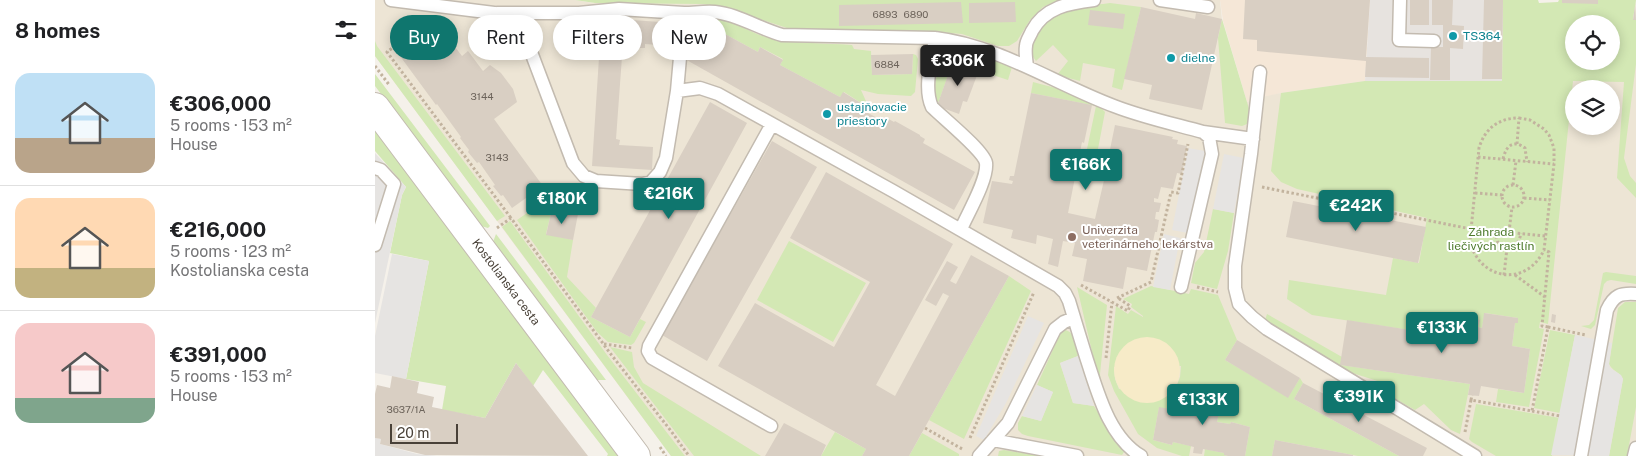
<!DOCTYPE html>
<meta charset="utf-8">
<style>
:root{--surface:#fff;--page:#f6f6f6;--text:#202124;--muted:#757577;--line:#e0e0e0;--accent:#0f766e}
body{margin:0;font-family:"Public Sans",sans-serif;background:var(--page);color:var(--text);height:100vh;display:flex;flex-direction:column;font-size:19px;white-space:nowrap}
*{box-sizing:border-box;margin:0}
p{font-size:16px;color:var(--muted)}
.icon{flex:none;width:28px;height:28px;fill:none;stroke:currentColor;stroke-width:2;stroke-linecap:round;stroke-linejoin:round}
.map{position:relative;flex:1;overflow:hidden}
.details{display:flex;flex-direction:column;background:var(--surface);width:375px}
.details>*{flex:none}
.top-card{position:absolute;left:15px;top:15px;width:475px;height:45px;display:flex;gap:10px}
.controls{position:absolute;left:1190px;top:15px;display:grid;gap:10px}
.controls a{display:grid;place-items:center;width:55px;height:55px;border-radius:50%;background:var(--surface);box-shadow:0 2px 12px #0003;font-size:25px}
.scale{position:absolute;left:15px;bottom:12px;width:68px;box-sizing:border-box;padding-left:5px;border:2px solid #494138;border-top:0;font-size:14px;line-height:18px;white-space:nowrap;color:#494138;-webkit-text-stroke:4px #fff;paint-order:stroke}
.price{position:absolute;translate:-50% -42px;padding:0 11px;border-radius:5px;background:var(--accent);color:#fff;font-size:16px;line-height:32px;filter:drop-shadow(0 1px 2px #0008)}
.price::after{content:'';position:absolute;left:50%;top:30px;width:15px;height:11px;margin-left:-8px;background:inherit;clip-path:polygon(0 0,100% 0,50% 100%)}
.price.current{background:#222;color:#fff}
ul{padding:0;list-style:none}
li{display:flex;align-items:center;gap:15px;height:125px;padding:0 15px}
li+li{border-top:1px solid var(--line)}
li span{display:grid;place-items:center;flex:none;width:140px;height:100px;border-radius:15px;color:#555}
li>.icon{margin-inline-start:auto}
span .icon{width:60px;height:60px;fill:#fffc;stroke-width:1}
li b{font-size:21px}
h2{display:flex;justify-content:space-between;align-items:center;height:60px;padding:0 15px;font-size:21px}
.chip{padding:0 18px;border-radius:22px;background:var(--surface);box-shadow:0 2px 12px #0003;font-size:18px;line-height:45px}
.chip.current{background:var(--accent);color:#fff}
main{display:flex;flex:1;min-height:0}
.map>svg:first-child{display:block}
</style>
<main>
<section class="details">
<h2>8 homes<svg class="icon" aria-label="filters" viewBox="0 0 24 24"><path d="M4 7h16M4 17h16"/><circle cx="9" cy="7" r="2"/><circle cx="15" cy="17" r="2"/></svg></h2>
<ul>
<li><span style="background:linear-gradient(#bfe0f5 65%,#b9a48a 0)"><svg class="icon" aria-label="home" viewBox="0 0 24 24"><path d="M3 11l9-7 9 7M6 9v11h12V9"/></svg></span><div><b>€306,000</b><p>5 rooms · 153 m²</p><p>House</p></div></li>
<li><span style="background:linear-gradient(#ffd9b3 70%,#c2b280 0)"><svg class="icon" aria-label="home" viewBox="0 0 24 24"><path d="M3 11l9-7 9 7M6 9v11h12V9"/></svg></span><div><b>€216,000</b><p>5 rooms · 123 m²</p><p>Kostolianska cesta</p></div></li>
<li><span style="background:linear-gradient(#f6c9c9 75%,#7fa58c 0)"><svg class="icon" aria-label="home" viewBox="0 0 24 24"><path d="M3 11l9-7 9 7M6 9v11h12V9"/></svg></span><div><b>€391,000</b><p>5 rooms · 153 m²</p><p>House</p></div></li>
</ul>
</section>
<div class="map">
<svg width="1261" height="456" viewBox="0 0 1261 456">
<rect width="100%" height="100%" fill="#f5f1ea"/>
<!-- commercial -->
<path fill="#f5e7d7" d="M845,0H995L990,81L906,93L872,102L848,21Z"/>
<!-- industrial -->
<path fill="#e7e3df" d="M995,0H1128L1127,81H990Z"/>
<!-- education -->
<path fill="#ede5d5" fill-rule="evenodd" d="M0,0H200L219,3L221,0H845L857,119L872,102L882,98L906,93L990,81H1248L1261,0V456H296L0,56ZM1199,89H1236V126H1199Z"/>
<!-- green -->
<path fill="#d3e8b4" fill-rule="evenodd" d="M200,0H684L668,7L655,20L642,41L634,46H623L587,34L563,32L429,31L412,28L360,11L328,4L220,3Z
M1128,0H1163L1164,3L1183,2L1184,0H1261L1258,19L1261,20V64L1249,158L1255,176L1261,183V198L1242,178L1249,82L1198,81L1173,324L1165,322L1164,328L1169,329L1154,407L1121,402L1123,389L1149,393L1155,349L1137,346L1140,323H1143V318L1110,313L1107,328L1103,327L1104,320L1097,326H1094L1092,339L937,315L912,299L914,280L1011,295L1018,258L1044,263L1052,218L922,189L906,182L896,171L906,93L990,81H1127ZM1199,24H1236V61H1199Z
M735,3L766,7L747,90L737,87L740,69L708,63L705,81L682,75L693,61L678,45L661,61L656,54C662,8 698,8 735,3Z
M333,18C356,17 373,33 395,38C422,44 450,43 477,45L479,49L496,51L497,75L537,74L538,54L541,55L543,59L540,92L536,96L503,94L486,90L494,108L469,92L465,97L405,65L408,59L385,47L383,52L328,22Z
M847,19L875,112L872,124L867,126L850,123L843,38Z
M0,41L2,46L130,216L122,221L0,56Z
M586,52H595L637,67L633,80L578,62L562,106C558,90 559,66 575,57C578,54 583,54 586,52Z
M0,74L115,226L113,228L106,226L0,86Z
M658,82C682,89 713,93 730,112L719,170L708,168L721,106L656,93Z
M0,129L244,456H232L233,454L168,370L158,386L141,363L110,418L67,410L71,386L31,379L54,261L15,253L27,195L31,187L0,151Z
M185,190C194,190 204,191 207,201L203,214L177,209L171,234L198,240L192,277L221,308L216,317L255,337L265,319L271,322L259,343L256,345L233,342L222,332L142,220Z
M838,209L859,213L853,251L842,289L816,283L820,263L829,252Z
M135,221L232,355L310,456H296L127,227Z
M121,234L231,380H222L118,242Z
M414,241L491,283L458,342L382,300Z
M1231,272L1261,276V284L1236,280L1232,281L1229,284L1220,325L1216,329L1206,326L1214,325L1219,320L1228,273Z
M634,276L656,291L589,439L554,420Z
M776,286L814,294L816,289L843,295L862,340L850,360L913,397L925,378L928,383L919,399L1024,456H983L900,440L897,456H870L875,427L856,422L855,424L842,422L849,389L824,384L816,416L804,413V411L784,408L778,440L797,445L798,442L816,446L814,456H807L782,448L763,434L739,391L733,375L741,306L753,314L756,310L768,317V316L756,307L757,304L748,299ZM806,366L805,377L801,387L744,389L740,379L739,367Z
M702,287L732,305L725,374L726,382L722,373Z
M1250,302H1261V407L1252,456H1234L1248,379C1245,372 1237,371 1234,364L1243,308Z
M892,314L967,357L966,365L1095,384L1085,434L1076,430L1049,404L1040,410L1005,390L1009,383L971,371L899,329L890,320Z
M689,330C701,331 701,347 703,356L685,363L698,403L719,406L732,427L749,449V452L747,455L653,436L647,434L643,430V423L647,416L666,421L678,392L662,385L686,332Z
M1175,330L1200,335L1185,413L1159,408Z
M235,347L257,352L259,367L268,383L386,456H319Z
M1101,404L1185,418L1177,456H1121L1097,442L1094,439Z
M460,432L491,449L487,456H446Z
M547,433L584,454V456H534Z
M830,449L849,453V455L853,456H829Z
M629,450L667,456H623L624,451Z"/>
<!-- sand -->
<path fill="#f7ebc8" d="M739 370a33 33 0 1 1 66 0a33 33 0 1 1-66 0Z"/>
<!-- parking -->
<path fill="#e6e4e2" d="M813,148L830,151L813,233L797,230Z
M0,153L31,187L27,195L0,323Z
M849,154L869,158L859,213L838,209Z
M789,234L805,238L795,290L778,287Z
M17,254L54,261L31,379L0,373V336Z
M653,316L669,323L631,403L609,440L601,436Z
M1200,335L1237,343L1234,364L1235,368L1246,375L1248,379L1234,456L1176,455Z
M703,356L719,406L698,403L685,363Z
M662,385L678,392L666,421L647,416Z
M0,438L6,439L5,444L42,454L62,456H0Z"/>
<!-- building -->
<path fill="#d9cfc3" d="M870,0H995L991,57L1054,58V78L990,77L991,61L882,51V40L868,39Z
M1035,0H1054V25H1035Z
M1057,0H1078L1077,25L1089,26L1088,49L1075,48V80H1055L1056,47H1068V25H1057Z
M1109,0H1128L1127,79H1107Z
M1187,0H1223V4L1187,3Z
M586,2L588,23L464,26V5Z
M640,2L641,22L594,23V3Z
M1260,6L1261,20H1258Z
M766,7L820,19L821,13L847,19L827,110L774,99L777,85L749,79Z
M715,10L750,14L748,29L713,25Z
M68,17L83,38L77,43L87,56L93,51L108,71L115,65L126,73L138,89L142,102L119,119L168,186L137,208L128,195L126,196L118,186L120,185L104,162L102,163L93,152L94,150L85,138L86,137L62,104L61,105L22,52Z
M215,17L299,23L298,46L270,44V48H265V44L248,43L241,139L245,140L244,145L278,147L277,170L217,166L225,42L213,41Z
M328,22L383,52L385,47L408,60L405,65L465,97L468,92L494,108L491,112L508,121L510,117L519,122L520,121L545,135V136L550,139L548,143L600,172L579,210L308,58Z
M538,54L537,74L497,75L496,55Z
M578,61L604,70L592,102L588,101L584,114L562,106Z
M656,93L717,105L709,143L707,142L693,213L720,219L730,176L723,174L724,168L731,169L740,125L798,137L797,139L803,140L802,144L812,146L807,174L802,173L798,189L786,187L783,199L779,198V202L786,203L784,212H781L780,219L784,220L782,232H780L772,271L752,267L748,289L708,281L712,259L697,256L700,243L688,241L683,267L673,264L678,239L662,235L661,244L636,238L638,230L608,223L617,181L637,184L638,181L634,180L635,176H639Z
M335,102L372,123L255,337L216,317Z
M397,141L442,167L332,361L287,335Z
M451,172L578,244L501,385L520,396L574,296L568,293L561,306L550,300L572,261L583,267L575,281L581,284L596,255L634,276L534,456H487L491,449L343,366L380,303L459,347L495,282L415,238Z
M918,201L1051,227L1043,263L911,237Z
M177,209L203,214L198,240L171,235Z
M1109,313L1143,318V323H1140L1137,346L1155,349L1149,393L1106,386L1104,396L1093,395L1095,384L965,365L972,320L1092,339L1094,326H1097L1098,319L1105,320L1103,327L1107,328Z
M1177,314L1181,315L1180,323L1176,322Z
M862,340L925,378L913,398L850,360Z
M141,363L213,456L50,455L5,444L6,439L0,438V394L2,385L15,388L17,376L44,382L42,393L59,397L57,407L110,418Z
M928,383L1052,448L1048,456H1024L919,399Z
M824,384L849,389L842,422L855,424L856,422L875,427L870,456H853L849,455V453L828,449L827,454L818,453L819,447L798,442L797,445L778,440L784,407L805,411L804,413L816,416Z
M409,423L451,445L446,456H390Z
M900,440L978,455V456H897Z"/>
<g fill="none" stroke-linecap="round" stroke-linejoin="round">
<!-- service casing -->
<g stroke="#c3bbb0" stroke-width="15">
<path id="service" d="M16,0L119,13L140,24L153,44L198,163L209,176L221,181L267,184L276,182L285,172L291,158L302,91L309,13C319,13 330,11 340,12C362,14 385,29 407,35L560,38C625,46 680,84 739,106C767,117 799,124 828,132L834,137L837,154L806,287
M785,0L833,7
M1025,0L1024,40L1059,41
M122,13H204L244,9L309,13
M560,38C557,59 548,87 557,107C568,118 609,151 611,163C613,179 593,213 586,229
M652,66C651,59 650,52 651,46C651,41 655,36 657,31C670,7 694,3 719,0
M885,72L876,154L860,266V288L864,304L877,317L892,329L1100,456
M302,91L325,88L343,94L518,191L683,286L690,293L694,301C700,321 706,341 712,360C723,393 734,437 766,456
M828,132L878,139
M0,168L6,170L19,184L0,245
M396,426L277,358L273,351L274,346L397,124
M618,440L702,456
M604,456L633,423L680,329L689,322L699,318
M1206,456L1232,310C1239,295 1245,293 1261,294
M1259,456L1261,448"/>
</g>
<!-- tertiary casing -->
<g stroke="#c3bbb0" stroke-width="30">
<path id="tertiary" d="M0,107L261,456"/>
</g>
<!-- path -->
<path stroke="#c2b39e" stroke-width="3" stroke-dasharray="2.5 2.5" stroke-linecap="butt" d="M53,22L12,52L136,218
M0,66L15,86
M1144,118L1155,120L1169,129L1174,135L1179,148V164L1169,250C1151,288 1104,280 1095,241L1104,148C1110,128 1124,118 1144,118Z
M1142,144L1144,118
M1103,157L1179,164
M1128,159C1131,146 1138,139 1150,148L1152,162
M1138,185L1141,161
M1127 196a11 11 0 1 1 22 0a11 11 0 1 1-22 0Z
M887,187L1096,229L1171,236
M1100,193L1127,195
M1149,198L1175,200
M122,228L136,218L235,353L296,431L314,456
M1121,231C1119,253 1143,254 1146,233
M1134,232L1137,207
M1129,275L1132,248
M1140,275L1170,297
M706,285L753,311L755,306L743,298
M822,287L843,292
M742,298L776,282L796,192L803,193L813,144
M1173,327L1211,335
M229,344L257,348
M731,358L737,302
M1096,400L1097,395
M1157,411L1185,416
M550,428L589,450
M1090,432L1096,400L1157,411L1173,327L1167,326L1174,252L1169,250
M595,438L659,292
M285,447L291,456"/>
<!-- service -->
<use href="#service" stroke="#fff" stroke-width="12"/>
<!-- tertiary -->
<use href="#tertiary" stroke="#fff" stroke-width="28"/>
</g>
<!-- markers -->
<g fill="#0f9aa8" stroke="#fff" stroke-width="2">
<circle cx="1078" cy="36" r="5"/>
<circle cx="796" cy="58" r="5"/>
<circle cx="452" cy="114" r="5"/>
</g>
<circle fill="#8d6e63" stroke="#fff" stroke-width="2" cx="697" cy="237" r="5"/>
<g text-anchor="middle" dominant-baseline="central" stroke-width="4" stroke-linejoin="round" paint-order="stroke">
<!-- number labels -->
<g font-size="10" fill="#6d645b">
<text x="510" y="14">6893</text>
<text x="541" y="14">6890</text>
<text x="512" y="64">6884</text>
<text x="107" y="96">3144</text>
<text x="122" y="157">3143</text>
<text x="31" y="409">3637/1A</text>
</g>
<!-- culture labels -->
<g font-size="12" fill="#0d838f" stroke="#fff" text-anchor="start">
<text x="1088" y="36">TS364</text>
<text x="806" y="58">dielne</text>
<text x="462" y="107">ustajňovacie<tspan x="462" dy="14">priestory</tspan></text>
</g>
<!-- education labels -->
<g font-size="12" fill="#785e54" stroke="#fff" text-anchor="start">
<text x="707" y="230">Univerzita<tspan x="707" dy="14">veterinárneho lekárstva</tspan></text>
</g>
<!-- park labels -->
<g font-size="12" fill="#4d7a2c" stroke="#fff">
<text x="1116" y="232">Záhrada<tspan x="1116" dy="14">liečivých rastlín</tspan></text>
</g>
<!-- street labels -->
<g font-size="12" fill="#494138" stroke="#fff">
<text transform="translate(131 282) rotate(53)">Kostolianska cesta</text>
</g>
</g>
</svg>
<div class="controls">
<a><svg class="icon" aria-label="locate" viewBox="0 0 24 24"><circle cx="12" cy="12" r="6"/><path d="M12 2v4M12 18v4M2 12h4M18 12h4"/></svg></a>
<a><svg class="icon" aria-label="layers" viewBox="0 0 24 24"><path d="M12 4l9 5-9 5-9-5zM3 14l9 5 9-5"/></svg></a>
</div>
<div class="scale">20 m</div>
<b class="price current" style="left:583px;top:87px">€306K</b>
<b class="price" style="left:711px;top:191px">€166K</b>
<b class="price" style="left:294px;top:220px">€216K</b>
<b class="price" style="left:187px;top:225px">€180K</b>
<b class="price" style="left:981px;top:232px">€242K</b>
<b class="price" style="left:1067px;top:354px">€133K</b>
<b class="price" style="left:984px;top:423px">€391K</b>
<b class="price" style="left:828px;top:426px">€133K</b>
<div class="top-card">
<a class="chip current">Buy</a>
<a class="chip">Rent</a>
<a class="chip">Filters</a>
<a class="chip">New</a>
</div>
</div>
</main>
